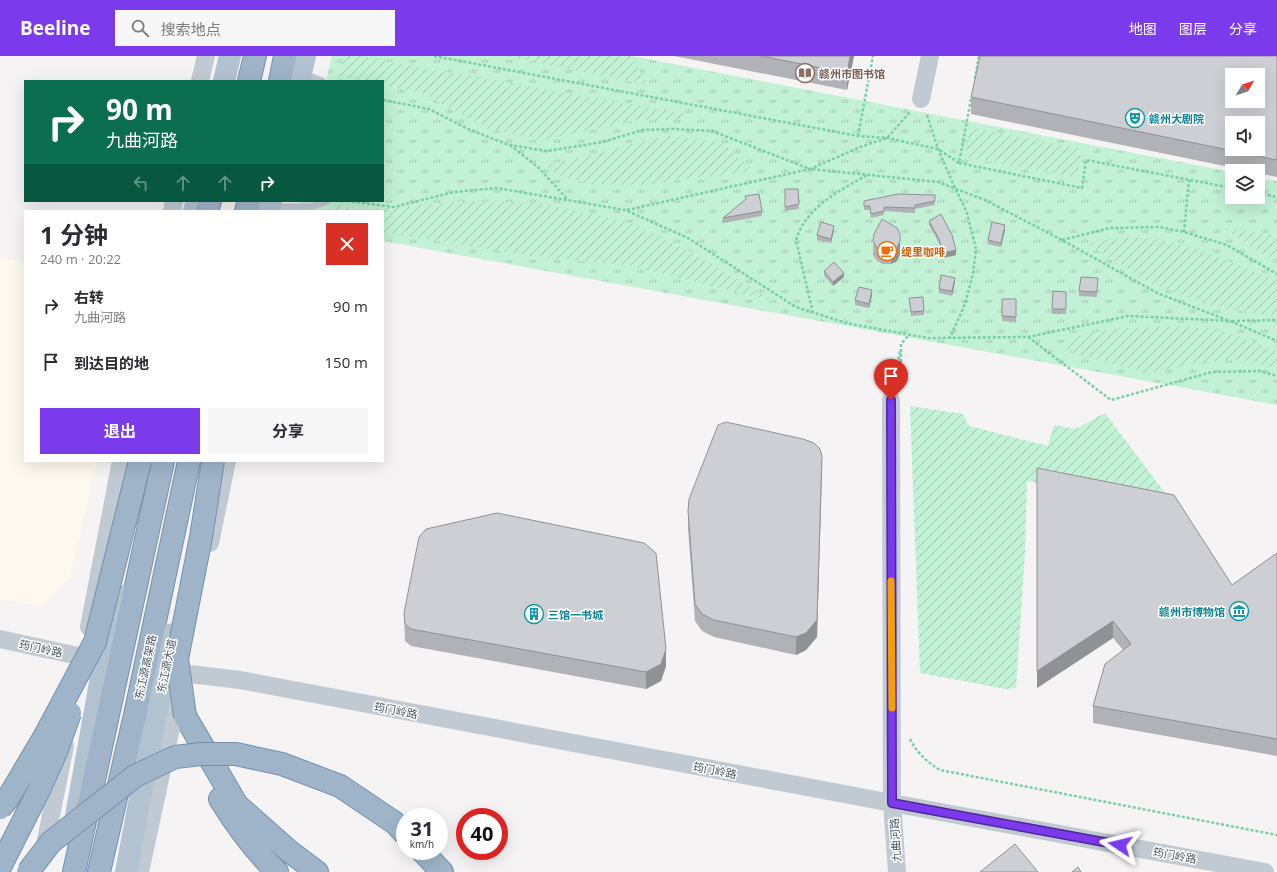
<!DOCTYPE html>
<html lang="zh">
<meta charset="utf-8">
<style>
body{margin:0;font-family:"Open Sans","Noto Sans SC",sans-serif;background:#f7f7f7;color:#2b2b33;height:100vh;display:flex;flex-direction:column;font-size:15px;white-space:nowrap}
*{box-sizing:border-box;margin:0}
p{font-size:13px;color:#7c7c81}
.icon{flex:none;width:22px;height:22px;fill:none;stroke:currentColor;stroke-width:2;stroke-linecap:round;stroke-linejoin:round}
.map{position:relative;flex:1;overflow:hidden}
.panel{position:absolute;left:24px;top:154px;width:360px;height:252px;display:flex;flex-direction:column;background:#fff;border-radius:0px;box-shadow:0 4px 16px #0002}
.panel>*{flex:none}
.hud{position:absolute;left:24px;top:24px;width:360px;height:122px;border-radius:0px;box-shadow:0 4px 16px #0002;background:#0b6e4f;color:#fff;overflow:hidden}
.needle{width:26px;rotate:51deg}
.fabs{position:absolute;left:1225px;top:12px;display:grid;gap:8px}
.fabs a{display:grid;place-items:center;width:40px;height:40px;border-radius:0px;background:#fff;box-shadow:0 4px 16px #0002;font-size:20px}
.speed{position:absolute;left:396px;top:752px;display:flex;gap:8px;font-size:20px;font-weight:700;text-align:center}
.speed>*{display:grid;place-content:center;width:52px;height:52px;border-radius:50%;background:#fff;box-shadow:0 4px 16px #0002;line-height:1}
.speed small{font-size:10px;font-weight:400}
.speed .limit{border:6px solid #d22;background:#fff;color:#111}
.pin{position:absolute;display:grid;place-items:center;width:34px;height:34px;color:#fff;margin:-41px -17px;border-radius:50% 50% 50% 0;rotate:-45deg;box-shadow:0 0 4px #0007}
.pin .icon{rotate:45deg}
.me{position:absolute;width:44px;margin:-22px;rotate:280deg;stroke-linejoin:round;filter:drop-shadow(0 0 3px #0008)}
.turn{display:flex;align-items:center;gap:14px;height:84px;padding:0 16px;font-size:18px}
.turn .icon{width:52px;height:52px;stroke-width:2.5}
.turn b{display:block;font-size:28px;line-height:34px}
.lanes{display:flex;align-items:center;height:38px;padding:0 16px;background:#0003;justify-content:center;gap:20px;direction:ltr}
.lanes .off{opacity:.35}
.round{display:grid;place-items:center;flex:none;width:42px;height:42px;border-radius:0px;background:#f7f7f7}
.head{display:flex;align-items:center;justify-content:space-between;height:68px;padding:0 16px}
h1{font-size:24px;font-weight:700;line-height:30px}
.cta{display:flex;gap:8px;margin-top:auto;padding:8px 16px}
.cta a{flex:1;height:46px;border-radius:0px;background:#7c3aed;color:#fff;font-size:16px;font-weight:700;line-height:46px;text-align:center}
.cta a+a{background:#f7f7f7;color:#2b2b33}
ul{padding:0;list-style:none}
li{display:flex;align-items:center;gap:12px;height:56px;padding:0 16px}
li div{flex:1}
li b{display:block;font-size:15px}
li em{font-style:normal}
header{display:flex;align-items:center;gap:24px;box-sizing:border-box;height:56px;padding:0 20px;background:#7c3aed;color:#fff}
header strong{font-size:19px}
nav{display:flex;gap:22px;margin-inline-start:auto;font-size:14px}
.search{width:280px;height:36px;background:#f7f7f7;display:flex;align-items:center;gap:10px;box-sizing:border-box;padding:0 14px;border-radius:0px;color:#7c7c81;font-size:15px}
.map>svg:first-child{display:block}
.commercial{fill:#fdf9ef}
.park{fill:url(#park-tufts)}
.garden{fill:url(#garden-furrows)}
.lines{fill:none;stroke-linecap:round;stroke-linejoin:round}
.trunk-casing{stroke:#7690ad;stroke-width:24}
.path{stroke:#7ad0a6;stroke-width:2.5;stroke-dasharray:3 2;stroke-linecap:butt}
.service{stroke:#c1cad2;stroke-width:7}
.tertiary{stroke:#c1cad2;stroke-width:18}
.primary{stroke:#b3c2d1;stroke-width:22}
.trunk{stroke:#9fb4c9;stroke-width:22}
.trunk-bridge-casing{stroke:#7690ad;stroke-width:24;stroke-linecap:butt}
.trunk-bridge{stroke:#9fb4c9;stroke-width:22}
.wall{fill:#b0b2b7}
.shaded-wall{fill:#909195}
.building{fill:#cdcfd5;stroke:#909195;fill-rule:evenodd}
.route-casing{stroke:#51269a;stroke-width:10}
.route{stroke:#7c3aed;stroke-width:7}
.slow{stroke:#f59e0b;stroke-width:7}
.labels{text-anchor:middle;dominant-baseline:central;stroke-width:3;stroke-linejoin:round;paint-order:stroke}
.education-label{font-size:11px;font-weight:bold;fill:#785e54;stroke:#fff;text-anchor:start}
.culture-label{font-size:11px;font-weight:bold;fill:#0d838f;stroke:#fff;text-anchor:start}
.food-label{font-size:11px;font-weight:bold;fill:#c56008;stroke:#fff;text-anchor:start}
.street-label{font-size:11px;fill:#4a5661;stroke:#fff}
</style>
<header>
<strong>Beeline</strong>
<div class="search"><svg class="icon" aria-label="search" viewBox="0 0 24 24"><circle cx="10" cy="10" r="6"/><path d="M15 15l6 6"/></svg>搜索地点</div>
<nav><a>地图</a><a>图层</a><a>分享</a></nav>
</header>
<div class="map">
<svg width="1277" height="816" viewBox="0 0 1277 816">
<defs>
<pattern id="park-tufts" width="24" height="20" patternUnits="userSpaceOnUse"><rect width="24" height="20" fill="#c3f1d5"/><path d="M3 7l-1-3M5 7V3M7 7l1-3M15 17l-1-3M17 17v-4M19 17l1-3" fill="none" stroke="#a0c6b0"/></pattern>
<pattern id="garden-furrows" width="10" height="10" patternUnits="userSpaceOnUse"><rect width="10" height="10" fill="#c3f1d5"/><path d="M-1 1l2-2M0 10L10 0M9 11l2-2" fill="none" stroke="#a0c6b0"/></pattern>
</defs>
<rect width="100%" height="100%" fill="#f5f3f3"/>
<path class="commercial" d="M0 201 25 206V405H97L70 522 41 551 0 543Z"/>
<path class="park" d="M332 0H632L1232 116V141H1258V122L1277 125V349L383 185V155H297L300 145H383V25H326Z"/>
<path class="garden" d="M344 0H357L686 58 683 64H638L543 84 486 72 422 37 383 29V25H364L339 20Z
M505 0H632L648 29Z
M970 71 1082 93 1077 122 965 101Z
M669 80 721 86 754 115 642 129 587 128 553 117 545 109C587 101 627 88 669 80Z
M468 145 540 147 635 168 691 196 776 246 632 210 530 200 383 176V155H332L333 147 360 154Z
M1221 171 1277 180V207Z
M1126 181C1184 182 1225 204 1277 225V258L1263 259 1212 250 1148 226 1088 188Z
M1179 270 1214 273 1251 284 1277 296V312L1236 304 1196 307 1149 317 1076 298 1066 292 1068 283C1104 271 1142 271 1179 270Z
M910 350 963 358 969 370 1048 390 1054 369 1076 373 1105 357 1177 453 1027 425 1025 496 1016 632 1006 633 920 617Z"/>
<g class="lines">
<g class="trunk-casing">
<path id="trunk" d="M249 25 255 0
M280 25 285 0
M207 155 210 145
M246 155 249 145
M185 660 237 749 289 795 317 816
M220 743C236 769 255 795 277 816
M422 795 442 816
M74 816 163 405
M99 816 135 659 189 405"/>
</g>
<path class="path" d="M434 0 858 80 887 82 938 93 959 107
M975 23 979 0
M971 43 959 107 1082 132 1086 104 1232 132
M383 44 429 53 468 73 509 89 547 95 603 86 642 74 673 73 712 75 810 113 860 91 887 82 911 55
M927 59 938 93 955 132 967 157 976 193 973 218 965 248 950 282
M858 80 873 0
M510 89 539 112 567 143
M1258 137 1277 141
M347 145 394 151 454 136 497 132 625 154 688 182 796 251 846 267 928 282 1028 281 1128 260 1230 265 1277 285
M627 154 810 113 938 126 985 144 1062 184 1157 237 1227 264
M1184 176 1189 124
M1062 184 1110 172 1160 171 1184 176 1227 189 1277 218
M813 257 796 184C806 151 839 135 867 119
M1232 265 1277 264
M1028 281 1111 344 1212 316 1260 315 1277 320
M894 328 900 295
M901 331V288L909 279
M910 683C917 697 927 706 940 714L1277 779"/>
<path class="service" d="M309 20 322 25
M281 151H311L327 145"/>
<path class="tertiary" d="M200 25 206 0
M921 43 930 0
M172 155 174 145
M891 344 892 747 897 816
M210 487 227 405
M89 571 121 405
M0 583 83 601
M165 615 240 624 892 747 1265 816
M43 799 65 690
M140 816 179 635"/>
<path class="primary" d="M224 25 230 0
M299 25 305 0
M194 155 197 145
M269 155 271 145
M76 760 116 538
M126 816 164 615 173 578"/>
<use href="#trunk" class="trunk"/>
<g class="trunk-bridge-casing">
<path id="trunk-bridge" d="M185 660 177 603 201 481 213 405
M0 752 7 744 46 678 95 586 140 405
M0 811 40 732 56 696 70 657
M28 816 51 786 135 720 175 701 201 698H236L282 708 340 730 395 767 405 778"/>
</g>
<use href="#trunk-bridge" class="trunk-bridge"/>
</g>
<path class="wall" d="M674 0H854L847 34Z
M1277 0V121L1258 117V115H1249L971 58V41Z
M785 133H798L799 153 785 155Z
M935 139V149L915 153V157L884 155V159L871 162 870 154H864V145Z
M745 140 762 155V160L723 167V162L745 144Z
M929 165 956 199 943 202 939 187 929 169Z
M834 174 831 187 817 184V179Z
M1005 174 1001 191 988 188V184Z
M874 178 900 198 897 205 891 208H883L877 205 873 199Z
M824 215 844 221 833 230 824 220Z
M1098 222 1097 241 1079 240V235Z
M955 226 952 240 939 237V233Z
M1053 235 1066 236V258H1052Z
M872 239 869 252 855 249V244Z
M909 242 924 255V259L911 260Z
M1002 243H1016V266L1002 265Z
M1037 412 1232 529 1277 497V700L1093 667V650L1123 594 1113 582 1037 632Z
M822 417 817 581 806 594 796 599 714 581 702 575 695 565 688 472V455Z
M404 557 666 610 661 625 646 633 411 590 405 585Z"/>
<path class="shaded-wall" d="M850 0H854L847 34V17Z
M1005 169V174L1001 191V187Z
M834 170V174L831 187V183Z
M900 185V198L897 205 891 208V195Z
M956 194V199L943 202V197Z
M844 217V221L833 230V226Z
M955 222V226L952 240V235Z
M872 234V239L869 252V248Z
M822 400 817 581 806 594 796 599V581Z
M1113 565V582L1037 632V615Z
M666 593V610L661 625 646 633V616Z"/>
<path class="building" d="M761 0H850L847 17Z
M980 0H1277V104L971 41ZM1232 19H1258V45H1232ZM1232 67H1258V93H1232Z
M785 133H798L799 148 785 151Z
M759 138 762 155 723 162 746 143 745 140Z
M898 138 935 139V145L915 149V152L884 151V155L871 158 870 150H864V145Z
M941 158 952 179 956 194 943 197 939 183 929 165Z
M882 163 897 172 900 178V185L897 192 891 195H883L877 192 873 185 874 178Z
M821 166 834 170 831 183 817 179Z
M992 166 1005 169 1001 187 988 184Z
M834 206 844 217 833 226 824 215Z
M941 219 955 222 952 235 939 233Z
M1081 221 1098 222 1097 236 1079 235Z
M859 231 872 234 869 248 855 244Z
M1053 235 1066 236V253H1052Z
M923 241 924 255 911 256 909 242Z
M1002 243H1016V261L1002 260Z
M726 366 803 383 814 387 820 393 822 400 817 564 806 577 796 581 714 564 702 558 695 548 688 455 689 443 718 369Z
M1037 412 1174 439 1232 529 1277 497V683L1093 650 1105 608 1131 588 1113 565 1037 615Z
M497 457 644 487 656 497 666 593 661 608 646 616 411 573 405 568 404 557 419 481 426 473Z
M1015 788 1038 816H980Z
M1078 811 1081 816H1072Z"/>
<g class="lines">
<g class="route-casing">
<path id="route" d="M891 344 892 747 1120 789"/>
</g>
<use href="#route" class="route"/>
<path class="slow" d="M891 525 892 652"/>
</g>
<defs>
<g id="library-ring" transform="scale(1)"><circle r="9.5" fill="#fff" stroke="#8d6e63" stroke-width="1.5"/><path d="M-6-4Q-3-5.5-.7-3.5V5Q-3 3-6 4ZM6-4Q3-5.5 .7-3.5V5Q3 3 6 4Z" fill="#8d6e63"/></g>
<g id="theatre-ring" transform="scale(1)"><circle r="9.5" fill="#fff" stroke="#0f9aa8" stroke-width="1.5"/><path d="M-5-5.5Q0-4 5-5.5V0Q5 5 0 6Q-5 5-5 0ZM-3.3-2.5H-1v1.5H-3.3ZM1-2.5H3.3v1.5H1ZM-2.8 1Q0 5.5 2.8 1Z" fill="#0f9aa8"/></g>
<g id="cafe-ring" transform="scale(1)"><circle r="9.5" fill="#fff" stroke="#e8710a" stroke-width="1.5"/><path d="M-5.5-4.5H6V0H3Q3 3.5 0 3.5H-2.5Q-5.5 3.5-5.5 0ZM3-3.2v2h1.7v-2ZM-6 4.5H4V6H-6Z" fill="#e8710a"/></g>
<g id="museum-ring" transform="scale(1)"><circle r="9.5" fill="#fff" stroke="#0f9aa8" stroke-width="1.5"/><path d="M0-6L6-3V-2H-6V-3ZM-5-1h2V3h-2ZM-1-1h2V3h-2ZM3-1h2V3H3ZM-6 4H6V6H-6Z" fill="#0f9aa8"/></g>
<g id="building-ring" transform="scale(1)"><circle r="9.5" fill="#fff" stroke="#0f9aa8" stroke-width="1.5"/><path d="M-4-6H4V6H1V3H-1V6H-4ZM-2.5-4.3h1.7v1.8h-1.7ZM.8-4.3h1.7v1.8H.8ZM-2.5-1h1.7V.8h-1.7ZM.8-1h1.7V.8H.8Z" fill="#0f9aa8"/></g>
</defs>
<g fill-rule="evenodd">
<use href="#library-ring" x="805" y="17"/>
<use href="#theatre-ring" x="1135" y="62"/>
<use href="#cafe-ring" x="887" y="195"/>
<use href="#museum-ring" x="1239" y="555"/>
<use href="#building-ring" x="534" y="558"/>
</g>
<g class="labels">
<g class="education-label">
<text x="819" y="17">赣州市图书馆</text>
</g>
<g class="culture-label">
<text x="1149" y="62">赣州大剧院</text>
<text x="1225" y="555" text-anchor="end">赣州市博物馆</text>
<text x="548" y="558">三馆一书城</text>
</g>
<g class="food-label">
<text x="901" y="195">缇里咖啡</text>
</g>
<g class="street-label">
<text transform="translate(41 592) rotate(12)">筠门岭路</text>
<text transform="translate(166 610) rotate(-78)">东江源大道</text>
<text transform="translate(145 611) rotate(-78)">东江源高架路</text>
<text transform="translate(396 654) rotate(11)">筠门岭路</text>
<text transform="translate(715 714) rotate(11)">筠门岭路</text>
<text transform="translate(895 784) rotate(-94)">九曲河路</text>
<text transform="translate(1175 799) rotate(10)">筠门岭路</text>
</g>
</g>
</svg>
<div class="fabs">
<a><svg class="needle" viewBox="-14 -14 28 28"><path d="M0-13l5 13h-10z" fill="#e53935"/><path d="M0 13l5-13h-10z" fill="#7c7c81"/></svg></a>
<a><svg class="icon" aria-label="sound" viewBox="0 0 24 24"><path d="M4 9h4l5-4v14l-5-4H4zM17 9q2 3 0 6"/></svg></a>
<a><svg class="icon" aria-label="layers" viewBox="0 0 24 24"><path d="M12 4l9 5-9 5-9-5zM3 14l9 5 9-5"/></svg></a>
</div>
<div class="speed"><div>31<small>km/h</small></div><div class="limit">40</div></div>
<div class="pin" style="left:891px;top:344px;background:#d93025"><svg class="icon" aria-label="arrive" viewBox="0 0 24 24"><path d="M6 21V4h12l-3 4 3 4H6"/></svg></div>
<svg class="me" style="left:1120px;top:789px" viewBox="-20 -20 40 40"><path d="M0-17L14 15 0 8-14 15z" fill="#7c3aed" stroke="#fff" stroke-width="4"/></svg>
<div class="hud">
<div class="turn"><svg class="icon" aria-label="right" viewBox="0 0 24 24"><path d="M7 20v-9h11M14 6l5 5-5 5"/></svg><div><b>90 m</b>九曲河路</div></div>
<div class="lanes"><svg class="icon off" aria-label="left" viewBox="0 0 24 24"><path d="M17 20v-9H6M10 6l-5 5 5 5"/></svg><svg class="icon off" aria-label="ahead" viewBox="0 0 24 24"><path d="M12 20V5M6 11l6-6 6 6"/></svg><svg class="icon off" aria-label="ahead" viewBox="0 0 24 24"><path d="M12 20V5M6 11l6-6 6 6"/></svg><svg class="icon" aria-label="right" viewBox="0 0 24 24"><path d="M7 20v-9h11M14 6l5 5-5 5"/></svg></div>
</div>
<section class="panel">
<div class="head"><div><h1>1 分钟</h1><p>240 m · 20:22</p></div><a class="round" style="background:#d93025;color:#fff"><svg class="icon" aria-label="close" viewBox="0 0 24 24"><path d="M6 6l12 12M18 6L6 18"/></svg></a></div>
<ul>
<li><svg class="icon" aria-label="right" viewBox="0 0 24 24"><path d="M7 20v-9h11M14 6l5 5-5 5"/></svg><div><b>右转</b><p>九曲河路</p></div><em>90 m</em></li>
<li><svg class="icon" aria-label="arrive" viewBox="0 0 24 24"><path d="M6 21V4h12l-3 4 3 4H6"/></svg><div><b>到达目的地</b></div><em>150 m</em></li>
</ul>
<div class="cta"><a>退出</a><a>分享</a></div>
</section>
</div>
